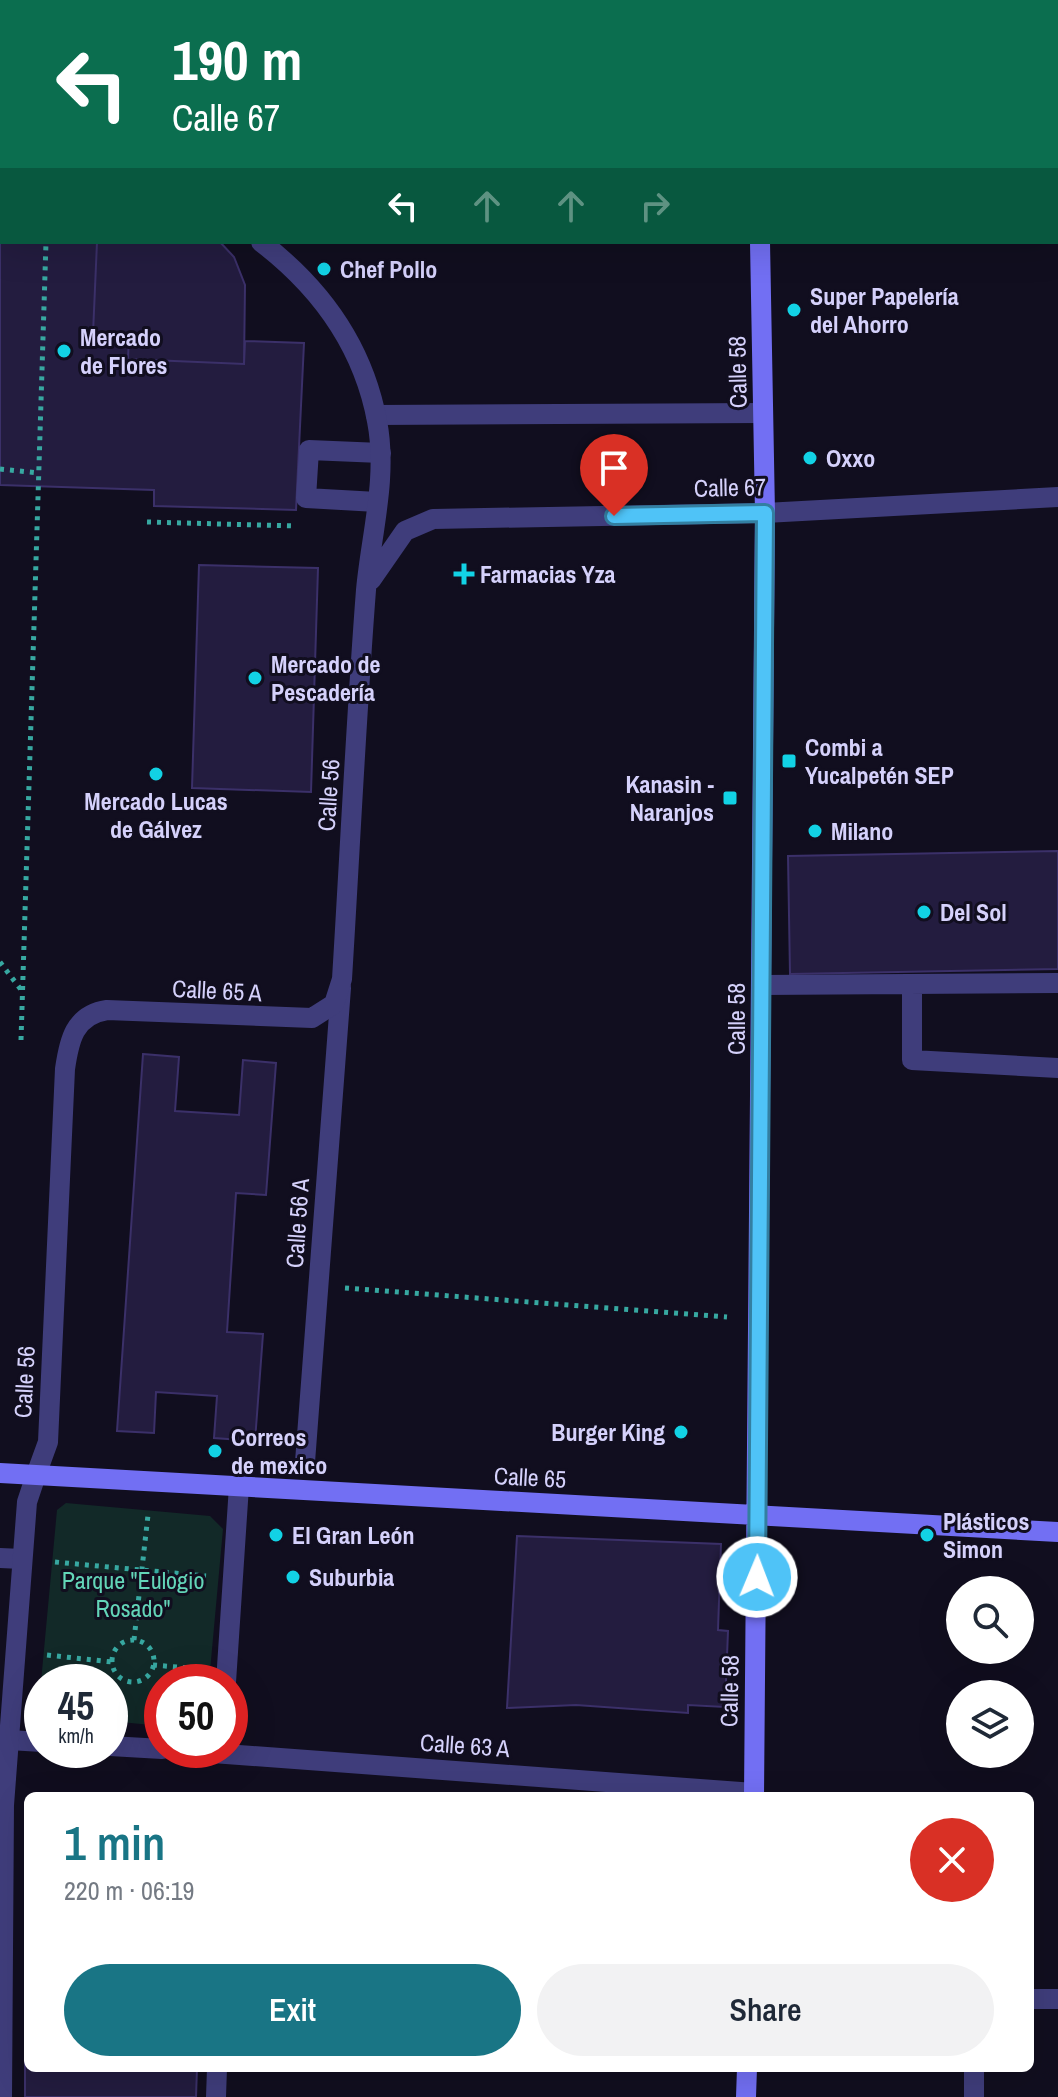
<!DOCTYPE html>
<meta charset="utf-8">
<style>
body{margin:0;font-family:"Archivo Narrow",sans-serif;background:#f2f2f3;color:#1f2937;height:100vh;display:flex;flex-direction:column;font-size:30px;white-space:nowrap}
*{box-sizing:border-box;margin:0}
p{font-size:26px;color:#747a83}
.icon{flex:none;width:44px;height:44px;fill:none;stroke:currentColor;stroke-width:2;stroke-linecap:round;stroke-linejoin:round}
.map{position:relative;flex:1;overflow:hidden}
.panel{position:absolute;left:24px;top:1792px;width:1010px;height:280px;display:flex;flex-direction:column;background:#fff;border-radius:12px;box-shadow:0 8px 32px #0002}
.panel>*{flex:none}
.banner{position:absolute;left:0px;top:0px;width:1058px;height:244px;box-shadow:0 8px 32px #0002;background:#0b6e4f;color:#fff;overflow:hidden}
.fabs{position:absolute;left:946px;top:1576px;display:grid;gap:16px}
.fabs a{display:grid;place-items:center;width:88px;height:88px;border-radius:50%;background:#fff;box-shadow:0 8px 32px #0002;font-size:40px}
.speed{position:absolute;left:24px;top:1664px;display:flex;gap:16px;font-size:40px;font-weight:700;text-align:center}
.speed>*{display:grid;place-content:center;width:104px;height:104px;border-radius:50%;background:#fff;box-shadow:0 8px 32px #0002;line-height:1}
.speed small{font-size:20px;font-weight:400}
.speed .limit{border:12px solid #d22;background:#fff;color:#111}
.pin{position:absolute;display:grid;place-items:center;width:68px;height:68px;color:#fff;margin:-82px -34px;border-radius:50% 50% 50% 0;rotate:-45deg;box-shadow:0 0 8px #0007}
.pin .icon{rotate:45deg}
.me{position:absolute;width:88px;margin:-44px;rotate:1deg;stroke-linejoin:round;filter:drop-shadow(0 0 6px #0008)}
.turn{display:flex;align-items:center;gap:28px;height:168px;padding:0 40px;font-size:36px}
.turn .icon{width:104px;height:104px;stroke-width:2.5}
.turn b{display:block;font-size:56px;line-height:68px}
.lanes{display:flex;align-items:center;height:76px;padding:0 40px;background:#0003;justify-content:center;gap:40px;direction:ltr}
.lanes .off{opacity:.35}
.round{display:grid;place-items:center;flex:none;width:84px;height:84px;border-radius:42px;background:#f2f2f3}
.headline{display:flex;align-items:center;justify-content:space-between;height:136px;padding:0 40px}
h1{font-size:48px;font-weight:600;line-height:60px;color:#197585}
.cta{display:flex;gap:16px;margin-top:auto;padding:16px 40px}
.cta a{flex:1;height:92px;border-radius:48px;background:#197585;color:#fff;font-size:32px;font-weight:600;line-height:92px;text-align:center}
.cta a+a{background:#f2f2f3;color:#1f2937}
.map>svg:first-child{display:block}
.green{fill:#122928}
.building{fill:#231c3f;stroke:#3b3069;stroke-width:2}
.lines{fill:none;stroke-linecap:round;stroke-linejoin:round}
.path{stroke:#37a8a1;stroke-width:5;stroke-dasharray:4 6;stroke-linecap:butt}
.service{stroke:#3f3d7b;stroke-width:20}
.pedestrian{stroke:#3f3d7b;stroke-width:20}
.minor{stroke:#3f3d7b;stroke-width:20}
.tertiary{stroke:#3f3d7b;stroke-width:20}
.secondary{stroke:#726ff3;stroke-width:20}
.route-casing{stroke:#337fa1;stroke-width:20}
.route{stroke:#4fc3f7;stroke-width:14}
.poi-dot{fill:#12d2e5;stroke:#110e1f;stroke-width:3}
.labels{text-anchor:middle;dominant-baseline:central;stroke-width:6;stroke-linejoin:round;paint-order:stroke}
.poi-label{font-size:24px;font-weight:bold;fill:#d5d1fb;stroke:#110e1f;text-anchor:start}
.street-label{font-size:24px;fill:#d5d1fb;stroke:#110e1f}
.park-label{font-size:24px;fill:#63d5b8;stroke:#110e1f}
</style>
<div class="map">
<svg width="1058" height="2097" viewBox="0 0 1058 2097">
<rect width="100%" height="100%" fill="#110e1f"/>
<path class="green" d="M66 1503 210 1516 223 1529 209 1682H162V1726L110 1721V1682H42V1715L38 1714 57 1510Z"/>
<path class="building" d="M1058 0V128H1056V2H972Z
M0 202 2 242H97L93 334 129 335 128 359 244 364 245 341 304 343 296 510 154 506V490L0 485Z
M97 242H220L234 257 245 285 244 364 128 359 129 335 93 334Z
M199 565 318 568 311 792 192 788Z
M1058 851V969L790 974 788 856Z
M143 1054 179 1057 175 1111 239 1115 243 1060 276 1063 266 1195 236 1193 227 1332 263 1334 255 1441 214 1438 217 1396 156 1392 154 1433 117 1431Z
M517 1536 721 1544 718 1630 728 1631 725 1707 688 1705V1713L576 1705 507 1708Z
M25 1949H28V2068H197L196 2097H25Z"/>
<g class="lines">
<path class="path" d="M0 469 39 473
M147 522 296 526
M0 962 22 991
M21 1040 46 242
M345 1288 727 1317
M55 1562 206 1576
M134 1640 148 1515
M112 1661a21 21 0 1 1 42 0a21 21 0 1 1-42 0Z
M47 1655 112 1662
M153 1665 201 1669"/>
<path class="service" d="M377 502 306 498 309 450 381 453
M912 984V1060L1058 1068
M762 985 1058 983
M216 2097 217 2068"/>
<path class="pedestrian" d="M376 415 763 413
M305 1462 341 988
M226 1682 239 1486
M9 1740 42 1742
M110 1746 162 1749
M172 1750 754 1793
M1030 1999H1058
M974 2097V2068"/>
<path class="minor" d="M0 82 2 83
M371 580 405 531 433 519 765 513
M36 1475 48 1442 65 1069C69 1041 74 1015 107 1010L312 1018 334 1004 342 979C350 850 356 720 366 590 371 535 388 477 377 421 363 346 321 288 261 242
M0 1558 22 1559"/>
<path class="tertiary" d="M765 513 1058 497
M2 2097 4 1805 27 1502 36 1475"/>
<path class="secondary" d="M756 0V2
M0 1473 1058 1532
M754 1796 765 513 760 242
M746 2097 747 2068"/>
</g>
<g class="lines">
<g class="route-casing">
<path id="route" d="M614 516 765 513 757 1577"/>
</g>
<use href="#route" class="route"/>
</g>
<g class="poi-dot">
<circle cx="324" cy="269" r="8"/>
<circle cx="794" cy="310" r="8"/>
<circle cx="64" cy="351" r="8"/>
<circle cx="810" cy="458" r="8"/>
<path d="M460 562h8v8h8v8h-8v8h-8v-8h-8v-8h8z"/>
<circle cx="255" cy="678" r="8"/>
<rect x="781" y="753" width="16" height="16" rx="4"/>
<circle cx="156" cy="774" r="8"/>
<rect x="722" y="790" width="16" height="16" rx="4"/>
<circle cx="815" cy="831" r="8"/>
<circle cx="924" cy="912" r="8"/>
<circle cx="681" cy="1432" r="8"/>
<circle cx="215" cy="1451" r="8"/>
<circle cx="276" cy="1535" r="8"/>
<circle cx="927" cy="1535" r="8"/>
<circle cx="293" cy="1577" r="8"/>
</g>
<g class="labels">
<g class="poi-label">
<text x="340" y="269">Chef Pollo</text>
<text x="810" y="296">Super Papelería<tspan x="810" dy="28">del Ahorro</tspan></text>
<text x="80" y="337">Mercado<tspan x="80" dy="28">de Flores</tspan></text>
<text x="826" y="458">Oxxo</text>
<text x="480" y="574">Farmacias Yza</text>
<text x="271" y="664">Mercado de<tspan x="271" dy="28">Pescadería</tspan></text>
<text x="805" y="747">Combi a<tspan x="805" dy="28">Yucalpetén SEP</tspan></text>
<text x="714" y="784" text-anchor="end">Kanasin -<tspan x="714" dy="28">Naranjos</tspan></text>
<text x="156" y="801" text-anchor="middle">Mercado Lucas<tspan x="156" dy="28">de Gálvez</tspan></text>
<text x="831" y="831">Milano</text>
<text x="940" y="912">Del Sol</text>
<text x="665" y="1432" text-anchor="end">Burger King</text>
<text x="231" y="1437">Correos<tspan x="231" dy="28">de mexico</tspan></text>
<text x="943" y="1521">Plásticos<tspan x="943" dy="28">Simon</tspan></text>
<text x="292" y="1535">El Gran León</text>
<text x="309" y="1577">Suburbia</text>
</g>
<g class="street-label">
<text transform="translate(737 372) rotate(-91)">Calle 58</text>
<text transform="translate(730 487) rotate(-1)">Calle 67</text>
<text transform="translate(328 795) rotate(-86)">Calle 56</text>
<text transform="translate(217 990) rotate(3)">Calle 65 A</text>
<text transform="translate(736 1019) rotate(-90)">Calle 58</text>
<text transform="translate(297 1223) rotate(-86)">Calle 56 A</text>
<text transform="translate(24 1382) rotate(-87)">Calle 56</text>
<text transform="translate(530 1477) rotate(3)">Calle 65</text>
<text transform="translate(729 1691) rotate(-89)">Calle 58</text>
<text transform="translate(465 1745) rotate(4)">Calle 63 A</text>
</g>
<g class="park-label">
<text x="133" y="1580">Parque "Eulogio<tspan x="133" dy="28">Rosado"</tspan></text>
</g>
</g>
</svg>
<div class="fabs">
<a><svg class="icon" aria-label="search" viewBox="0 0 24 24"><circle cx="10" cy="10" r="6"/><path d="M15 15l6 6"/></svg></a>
<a><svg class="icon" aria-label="layers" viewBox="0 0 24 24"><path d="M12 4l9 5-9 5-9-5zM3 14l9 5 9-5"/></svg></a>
</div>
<div class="speed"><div>45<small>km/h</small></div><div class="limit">50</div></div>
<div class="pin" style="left:614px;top:516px;background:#d93025"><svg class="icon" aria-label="arrive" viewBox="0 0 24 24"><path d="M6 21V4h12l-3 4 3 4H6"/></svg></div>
<svg class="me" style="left:757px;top:1577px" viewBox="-20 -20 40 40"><circle r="17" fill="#4fc3f7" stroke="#fff" stroke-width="3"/><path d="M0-11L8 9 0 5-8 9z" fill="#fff"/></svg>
<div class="banner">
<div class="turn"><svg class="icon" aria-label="left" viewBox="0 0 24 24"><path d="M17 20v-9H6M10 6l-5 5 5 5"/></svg><div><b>190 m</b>Calle 67</div></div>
<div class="lanes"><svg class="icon" aria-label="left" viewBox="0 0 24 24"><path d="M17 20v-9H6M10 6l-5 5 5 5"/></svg><svg class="icon off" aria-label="ahead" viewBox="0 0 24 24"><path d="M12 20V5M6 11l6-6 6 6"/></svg><svg class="icon off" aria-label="ahead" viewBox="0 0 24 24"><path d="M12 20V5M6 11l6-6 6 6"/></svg><svg class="icon off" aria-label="right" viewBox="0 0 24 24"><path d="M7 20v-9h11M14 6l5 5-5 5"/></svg></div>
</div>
<section class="panel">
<div class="headline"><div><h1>1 min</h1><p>220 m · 06:19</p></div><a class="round" style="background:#d93025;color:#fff"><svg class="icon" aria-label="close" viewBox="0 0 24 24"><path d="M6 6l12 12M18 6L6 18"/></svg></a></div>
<div class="cta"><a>Exit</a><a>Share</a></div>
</section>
</div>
